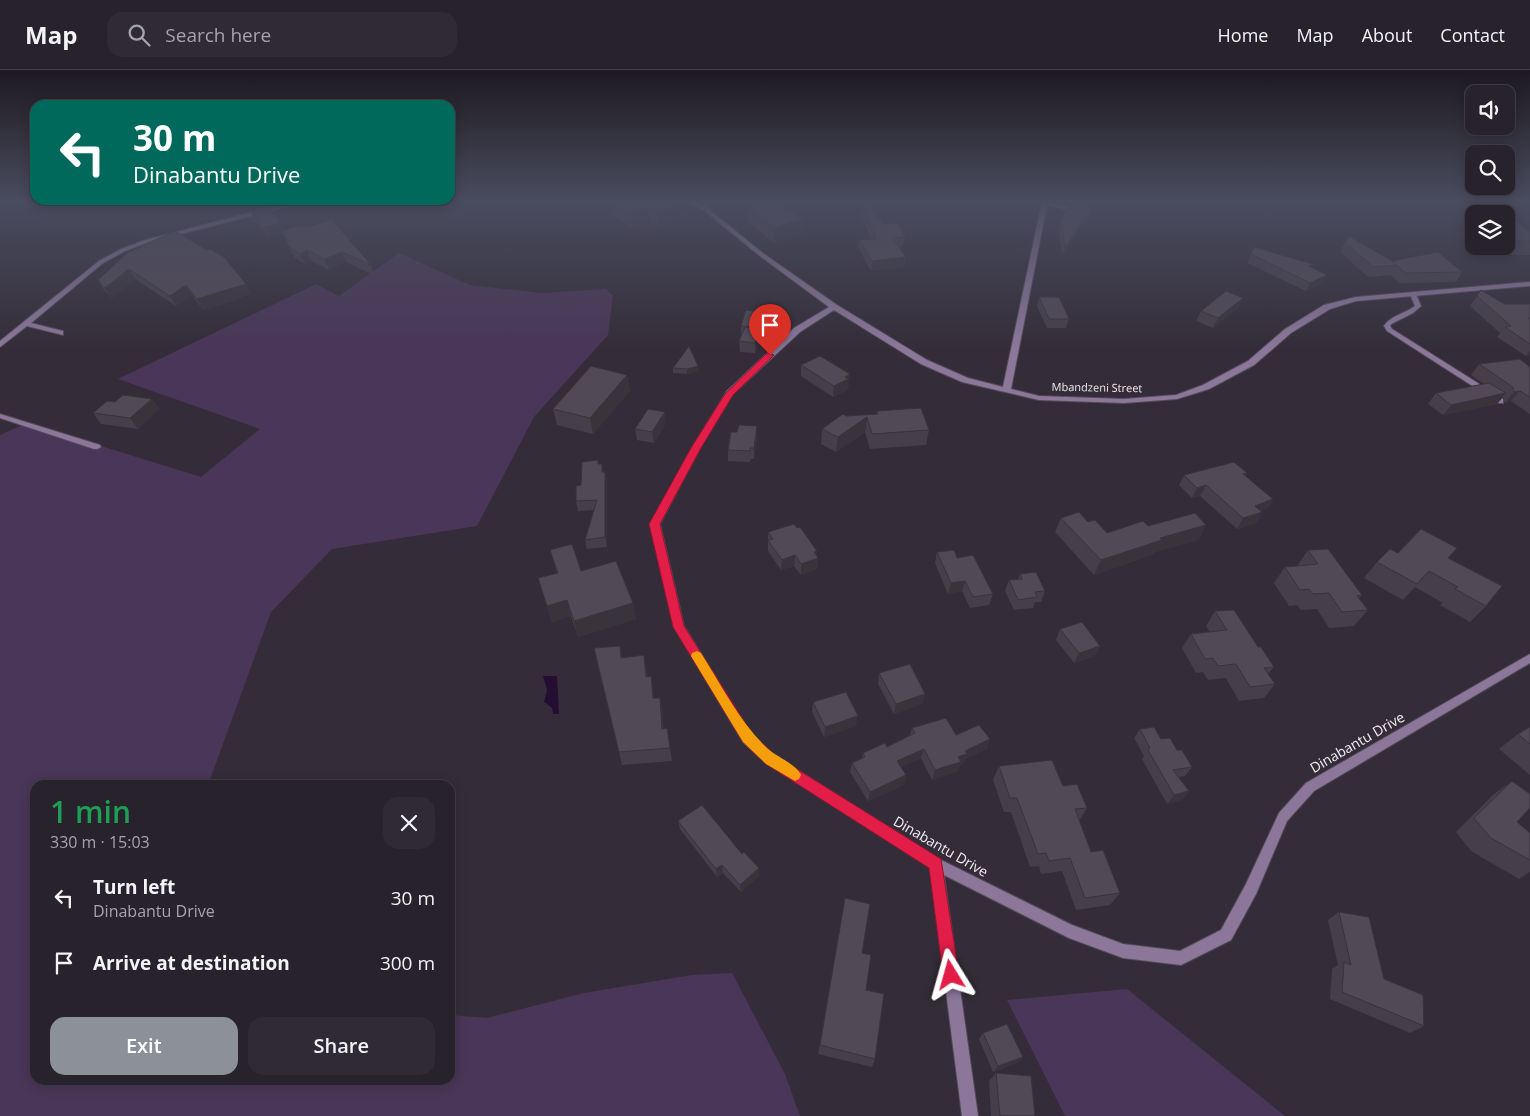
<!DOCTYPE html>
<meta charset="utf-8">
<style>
body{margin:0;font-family:"Open Sans",sans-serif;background:#2f2a33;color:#f1f3f6;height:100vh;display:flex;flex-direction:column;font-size:19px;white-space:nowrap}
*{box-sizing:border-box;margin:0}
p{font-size:16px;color:#a4a4a9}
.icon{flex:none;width:28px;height:28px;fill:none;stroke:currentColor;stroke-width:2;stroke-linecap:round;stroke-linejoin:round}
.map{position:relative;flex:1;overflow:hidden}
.sheet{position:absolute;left:30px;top:710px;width:425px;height:305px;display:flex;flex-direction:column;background:#27222b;border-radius:15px;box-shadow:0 2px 12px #0003,0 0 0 1px #433f47}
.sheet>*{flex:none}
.guide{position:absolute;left:30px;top:30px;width:425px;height:105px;border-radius:15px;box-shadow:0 2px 12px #0003,0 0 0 1px #433f47;background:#00695c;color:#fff;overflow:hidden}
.controls{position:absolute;left:1465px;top:15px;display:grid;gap:10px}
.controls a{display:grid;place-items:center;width:50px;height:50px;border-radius:10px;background:#27222b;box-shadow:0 2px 12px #0003,0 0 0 1px #433f47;font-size:25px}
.pin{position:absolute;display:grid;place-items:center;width:42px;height:42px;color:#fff;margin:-51px -21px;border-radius:50% 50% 50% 0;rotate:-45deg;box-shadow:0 0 5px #0007}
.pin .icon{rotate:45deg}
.me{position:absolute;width:55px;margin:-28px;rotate:352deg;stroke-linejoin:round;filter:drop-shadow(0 0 4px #0008)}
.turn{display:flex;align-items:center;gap:18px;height:105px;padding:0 20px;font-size:22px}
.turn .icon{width:65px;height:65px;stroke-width:2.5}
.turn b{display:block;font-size:35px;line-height:42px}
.round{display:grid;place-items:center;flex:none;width:52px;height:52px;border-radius:15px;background:#2f2a33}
.summary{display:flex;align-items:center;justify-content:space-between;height:85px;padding:0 20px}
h1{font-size:30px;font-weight:600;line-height:38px;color:#1e9e55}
.action{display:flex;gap:10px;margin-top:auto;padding:10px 20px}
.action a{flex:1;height:58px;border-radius:15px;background:#8c9099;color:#fff;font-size:20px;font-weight:600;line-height:58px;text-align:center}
.action a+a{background:#2f2a33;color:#f1f3f6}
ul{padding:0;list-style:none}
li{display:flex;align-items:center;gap:15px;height:65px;padding:0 20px}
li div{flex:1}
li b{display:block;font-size:19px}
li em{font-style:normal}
header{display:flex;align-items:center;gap:30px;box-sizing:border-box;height:70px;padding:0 25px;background:#27222b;border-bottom:1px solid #433f47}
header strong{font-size:24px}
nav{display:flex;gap:28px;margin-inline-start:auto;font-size:18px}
.search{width:350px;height:45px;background:#2f2a33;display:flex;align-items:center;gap:12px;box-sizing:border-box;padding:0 18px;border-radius:15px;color:#a4a4a9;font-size:19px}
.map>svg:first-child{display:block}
.green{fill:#4a3658}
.water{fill:#260e33}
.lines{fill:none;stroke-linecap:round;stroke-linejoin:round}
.service-casing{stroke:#524b57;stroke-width:2}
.minor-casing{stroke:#524b57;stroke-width:2}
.service{fill:#8c779b;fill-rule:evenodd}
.minor{fill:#8c779b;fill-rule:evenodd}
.wall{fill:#463f4a}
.shaded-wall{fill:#39333c}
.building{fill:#514956;stroke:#39333c}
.route{fill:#e11d48;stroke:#92132f}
.slow{fill:#f59e0b}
.labels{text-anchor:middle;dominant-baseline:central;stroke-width:4;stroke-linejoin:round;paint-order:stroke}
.far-street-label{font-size:11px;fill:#efeaf2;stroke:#342d39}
.street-label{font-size:14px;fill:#efeaf2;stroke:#342d39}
</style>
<header>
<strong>Map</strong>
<div class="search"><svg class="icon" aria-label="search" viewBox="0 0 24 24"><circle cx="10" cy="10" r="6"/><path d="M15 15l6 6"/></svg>Search here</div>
<nav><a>Home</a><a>Map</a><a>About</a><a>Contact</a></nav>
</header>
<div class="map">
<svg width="1530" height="1046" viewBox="0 0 1530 1046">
<rect width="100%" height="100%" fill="#342d39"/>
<path class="green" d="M399 183 470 215 542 223 606 219 613 226 608 265 534 347 477 456 332 479 271 542 208 715H35V1010H450V945L487 948 584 923 692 905 732 903 785 1004 800 1046H0V365L27 353 201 407 260 359 118 309 316 214 339 226Z
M1127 919 1285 1046H1065L1007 930Z"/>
<path class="water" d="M543 606H557L559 644H553L552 638 544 632 547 620Z"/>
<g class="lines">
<g class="service-casing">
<path id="service" d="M1413 222 1416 224 1421 236 1413 243 1391 254 1390 256 1392 259 1503 329V333H1499L1387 261 1384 256C1390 246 1406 243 1415 236L1410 224Z
M0 344 100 375 101 377 97 379H94L0 348Z"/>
</g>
<g class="minor-casing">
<path id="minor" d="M290 132H298L280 139 149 172 125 181 103 193 31 253 63 261V265L27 256 0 277V271L99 191 121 179 145 170Z
M689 132H696L706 137 764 184 837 235 927 290 968 308 1003 317 1042 132H1048L1082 140V142L1080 143 1047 135 1011 319 1039 326 1124 329 1176 325 1203 315 1248 291 1285 259 1324 235 1356 227 1530 212V216L1356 231 1330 239 1291 263 1254 295 1209 319 1177 329 1124 333 1039 330 962 312 921 294 834 240 800 262 733 324 700 378 660 454 684 556 751 664 775 686 941 790 1072 855 1123 874 1180 881 1221 860 1246 814 1279 743 1306 713 1530 584V593L1314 721 1287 751 1256 824 1231 870 1181 895 1123 888 1069 868 944 805 978 1046H962L930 797 767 694 743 672 674 557 650 454 692 378 727 321 794 258 829 237 760 186 702 139Z"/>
</g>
<use href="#service" class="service"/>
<use href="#minor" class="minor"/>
</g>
<path class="wall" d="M611 132H678L682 148 658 157 649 152 633 158 613 146Z
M1071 132H1096L1085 155H1082L1062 186 1059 160 1061 152 1071 135Z
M862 135 883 154 905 167 903 177H899L905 197 871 201 859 179V170L871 169 861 144Z
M747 136 803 149 802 164 774 173 747 151Z
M252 142 281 153 284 160 298 156 371 195 374 205 346 192 329 200 311 191 305 194 294 187 283 163 269 167 256 152Z
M1506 148 1530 162V185H1492L1479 176H1506Z
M1474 158V173L1467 168Z
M175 161 251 224 203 240 192 225 176 236 135 209 112 228 104 220 98 210Z
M1345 173 1392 191 1462 202 1456 212 1399 213 1391 205 1368 207 1340 182Z
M1254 177 1314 198 1327 205 1322 214 1306 221 1247 193Z
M1481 220 1504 234H1530V285L1526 286 1497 267 1500 263 1470 236Z
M1039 227 1069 249 1066 258H1047L1037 236Z
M1243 228 1238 238 1213 258 1196 251 1201 241Z
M761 242V252L760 258V269L755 283 740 282 739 271 741 266V256Z
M689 276 699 301 687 304 673 303V298Z
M1479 294 1530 297V344L1511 331 1505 333 1503 327 1497 334 1443 345 1428 334 1436 323 1484 314 1471 305Z
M801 295 849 315 848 316 847 320 833 327 801 306Z
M627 305 630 321 593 364 557 355 553 339Z
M152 329 159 339 138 359 101 354 93 343 115 332Z
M877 341 929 360 926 375 870 379 865 362 836 382 821 374 822 359 846 346 876 344Z
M666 353 654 373 637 370 635 359Z
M757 366 754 389H751L750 392 728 391V380Z
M599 394H602L603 402H605L607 411V477L587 479 585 470 594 440 578 441 576 431 581 415Z
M1247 403 1245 406 1273 429 1267 439 1261 441 1262 442 1256 453 1237 459 1200 426 1192 428 1179 415 1184 405Z
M1061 448 1088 452 1107 463 1148 456 1206 455 1198 470 1155 482 1154 484 1094 505 1055 462Z
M768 462 816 486 818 488 817 499 801 505 794 496 781 500 768 481Z
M550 480 581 501 633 533 636 549 578 567 571 546 552 552 538 508 557 503Z
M1308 480 1362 525 1359 529 1368 540 1354 556 1329 558 1317 539 1301 540 1297 535 1289 536 1274 513 1285 497 1297 496Z
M937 482 957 488 993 524 989 535 970 538 962 521 948 524 935 493Z
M1398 483 1448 488 1486 536 1470 552 1440 535 1443 533 1415 517 1403 530 1364 508 1377 492Z
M1020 504 1045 521 1041 532H1035L1033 538 1014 540 1005 521 1009 510 1018 509Z
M1215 541 1258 577 1274 597 1268 604 1275 614 1264 628 1239 631 1226 608 1208 610 1203 602 1196 603 1182 578 1191 564 1210 562 1206 556Z
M1060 559 1100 576 1095 586 1074 593 1056 570Z
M620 576 622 588 644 585 647 607 651 606 654 628 663 642V659L667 658 672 691 622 695 594 578Z
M879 603 925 624 922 634 894 644 878 614Z
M813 632 856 656 824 667 812 642Z
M1530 657V705L1499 679 1518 664Z
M912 658 956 665 987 679 965 689 963 694 960 695 958 701 932 710 921 688 901 697 906 705 904 715 868 731 850 702 852 693 862 688 863 683 887 677 910 665Z
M1140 659 1161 669 1177 680 1192 697 1185 706 1179 707 1183 730 1167 734 1142 689 1144 686 1134 668Z
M999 696 1063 716 1087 738 1079 751 1091 782 1120 823 1110 835 1076 840 1062 801 1041 804 1039 796 1030 797 1011 742H1004L993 710Z
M1512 711 1517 752 1530 763V802L1519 809 1471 781 1456 762 1493 725Z
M678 751 742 784 759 798V806L741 822 723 803 717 807 680 759Z
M845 828 862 883 875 989 872 997 818 984Z
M1339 842 1384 909 1424 956 1410 963 1330 929 1332 899 1338 895 1328 850Z
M983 963 1023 987 1017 993 993 1002 979 969Z
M996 1003 1035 1046H991L989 1011Z"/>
<path class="shaded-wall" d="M681 134 682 148 658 157 657 143Z
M648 138 649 152 633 158 632 144Z
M1085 147 1082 155 1062 186 1065 178Z
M803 149 802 164 774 173V158Z
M281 153 285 163 269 167 264 157Z
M307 180 311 191 305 194 300 184Z
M342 182 346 192 329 200 325 189Z
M906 187 905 197 871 201 872 191Z
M129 199 135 209 112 228 105 218Z
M1327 205 1322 214 1306 221 1310 213Z
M246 214 251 224 203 240 197 229Z
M186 215 192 225 176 236 170 226Z
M1243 228 1238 238 1213 258 1218 248Z
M761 242V252L757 267 760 258V269L755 283V273L757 268 756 257Z
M1530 281V285L1526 286Z
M698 296 699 301 687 304V299Z
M850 304 847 320 833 327 834 316 845 307Z
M627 305 630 321 593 364 590 348Z
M1520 321 1511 331 1505 333 1514 322Z
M1506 323 1497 334 1443 345 1451 335Z
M152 329 159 339 138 359 130 348Z
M665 342 666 353 654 373 652 362Z
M867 347 865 362 836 382 838 367Z
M757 356V366L754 389V378Z
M605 402 607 411V477L605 467Z
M1206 415 1200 426 1192 428 1197 418Z
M1273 429 1267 439 1248 446 1255 436Z
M1262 442 1256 453 1237 459 1243 448Z
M1206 455 1198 470 1155 482 1154 484 1094 505 1101 490 1160 468Z
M817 481 816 489 818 488 817 499 801 505V494L814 482Z
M795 485 794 496 781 500 782 490Z
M965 511 962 521 948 524 951 513Z
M567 530 571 546 552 552 547 536Z
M633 533 636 549 578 567 574 551Z
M1100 576 1095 586 1074 593 1079 583Z
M651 606 653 620 655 642 653 628Z
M925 624 922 634 894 644 896 634Z
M660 628 663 642 664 672 662 659Z
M858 646 856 656 824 667 825 657Z
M990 669 987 679 965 689 963 694 960 695 958 701 932 710 935 700 958 687 965 681Z
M924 679 921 688 894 700 897 691Z
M906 705 904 715 868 731 870 722Z
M1189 721 1183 730 1167 734 1174 725Z
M722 795 723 803 717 807 716 799Z
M759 798V806L741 822 740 815Z
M1023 987 1017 993 993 1002 998 996Z"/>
<path class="building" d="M612 132H678L681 134 657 143 648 138 632 144Z
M868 132 883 154 898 153 905 167 893 168 906 187 872 191 859 170 876 169 862 135Z
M780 133 803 149 774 158 747 136Z
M1069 134 1089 139 1092 138 1088 148 1085 147 1065 178 1061 152Z
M268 137 281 153 264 157 252 142Z
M1506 148H1513L1530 162V171H1506Z
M332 150 371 195 342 182 325 189 307 180 300 184 289 177 282 161 298 156 307 157Z
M175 161 207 180 210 179 224 187 246 214 197 229 186 215 170 226 129 199 105 218 98 210 127 183Z
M1349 166 1394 192 1392 191 1438 182 1462 202 1405 203 1397 195 1374 197 1345 173Z
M1254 177 1316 195 1309 196 1327 205 1310 213 1251 184Z
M1481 220 1504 234H1530V248H1528L1530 249V274L1505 257 1511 256 1477 226Z
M1226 221 1243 228 1218 248 1201 241Z
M1039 227H1059L1069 249H1049Z
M746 240 761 242 756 257 741 256Z
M745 257 760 258 755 273 739 271Z
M689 276 698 296 687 299 673 298Z
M820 286 850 304 845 307 848 309 834 316 801 295Z
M1520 289 1530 297V327L1520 321 1514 322 1513 317 1479 294Z
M591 296 627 305 590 348 553 339Z
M1489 313 1506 323 1451 335 1436 323Z
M123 325 152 329 130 348 93 343 107 331 115 332Z
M921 338 929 360 872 364 867 347 838 367 822 359 843 344 846 346 878 344 877 341Z
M648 339 665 342 652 362 635 359Z
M739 355 757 356 754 378H750V381L728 380 731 362H737Z
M598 390V394H602V402H605V467L585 470 597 430 576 431V416L581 415 582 392Z
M1234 392 1247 403 1243 404 1273 429 1255 436 1262 442 1243 448 1206 415 1197 418 1184 405Z
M1079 442 1088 452 1095 450 1107 463 1143 451 1148 456 1195 443 1206 455 1160 468 1162 470 1101 490 1061 448Z
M794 454 797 458 800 457 817 481 814 482 818 488 801 494 795 485 782 490 768 470 773 469 768 462Z
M1421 459 1457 478 1448 488 1502 516 1486 536 1455 519 1458 517 1429 501 1417 514 1377 492 1390 479 1398 483Z
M572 474 581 501 616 491 633 533 574 551 567 530 547 536 538 508 558 503 550 480Z
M1328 479 1362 525 1357 526 1368 540 1342 542 1329 523 1313 524 1309 519 1300 520 1285 497 1318 494 1308 480Z
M954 480 957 488 973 485 993 524 973 527 965 511 951 513 937 482Z
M1036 502 1045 521 1035 522 1037 527 1018 530 1009 510 1022 509 1020 504Z
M1234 540 1258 577H1261L1274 597 1264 598 1275 614 1250 617 1236 594 1218 596 1213 588 1205 589 1191 564 1227 560 1215 541Z
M1082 552 1100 576 1079 583 1060 559Z
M620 576 621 588 644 585 646 607 651 606 653 628H660L662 659 667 658 670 678 619 682 594 578Z
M910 594 925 624 896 634 879 603Z
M846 622 858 646 825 657 813 632Z
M946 648 956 665 979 655 990 669 965 681 967 684 958 687 961 692 935 700 924 679 897 691 906 705 870 722 852 693 865 687 863 683 885 673 887 677 915 663 912 658Z
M1154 657 1161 669 1170 668 1177 680H1182L1192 697 1173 700 1189 721 1174 725 1148 680 1150 678 1140 659Z
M1530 657V674L1518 664Z
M1052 690 1063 716 1077 714 1087 738 1075 739 1091 782 1103 780 1120 823 1085 828 1070 788 1049 791 1046 783 1038 784 1017 728H1010L999 696Z
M1512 711 1530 724V738L1517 752 1530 763V790L1491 768 1474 748Z
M702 735 742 784 744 782 759 798 740 815 722 795 716 799 678 751Z
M845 828 870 834 862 883 871 885 866 920 884 924 875 989 820 975Z
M1339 842 1369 847 1384 909 1423 925 1424 956 1342 922 1344 892 1351 895Z
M1007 954 1023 987 998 996 983 963Z
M996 1003 1031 1006 1035 1046H1000Z"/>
<linearGradient id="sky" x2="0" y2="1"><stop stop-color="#1d191f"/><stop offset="0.47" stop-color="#4a4c5f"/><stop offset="1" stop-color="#4a4c5f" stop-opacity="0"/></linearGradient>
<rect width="1530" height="278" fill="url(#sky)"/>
<path class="route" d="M767 283 774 285 733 325 701 378 660 454 684 556 752 664 776 686 941 789 959 905 957 910 951 913 945 910 943 905 929 798 766 694 743 672 673 557 649 454 691 378 725 324Z"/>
<path class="slow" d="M697 581 701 583C722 616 740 653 768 679 777 687 796 694 801 705L799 709 795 711 766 694 743 672 691 586 692 583Z"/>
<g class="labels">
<g class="far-street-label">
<text transform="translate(1097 317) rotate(1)">Mbandzeni Street</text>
</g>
<g class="street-label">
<text transform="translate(1357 672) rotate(-30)">Dinabantu Drive</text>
<text transform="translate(941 776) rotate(30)">Dinabantu Drive</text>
</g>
</g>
</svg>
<div class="controls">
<a><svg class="icon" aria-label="sound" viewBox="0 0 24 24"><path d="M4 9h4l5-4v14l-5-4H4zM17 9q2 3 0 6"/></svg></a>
<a><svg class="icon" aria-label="search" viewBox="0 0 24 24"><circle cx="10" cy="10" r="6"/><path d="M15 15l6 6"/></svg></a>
<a><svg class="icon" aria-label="layers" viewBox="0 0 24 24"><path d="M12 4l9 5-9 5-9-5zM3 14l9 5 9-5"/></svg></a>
</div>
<div class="pin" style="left:770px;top:285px;background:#d93025"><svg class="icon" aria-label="arrive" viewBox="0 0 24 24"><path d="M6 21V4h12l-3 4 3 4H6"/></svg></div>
<svg class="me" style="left:951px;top:905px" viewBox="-20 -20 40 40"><path d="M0-17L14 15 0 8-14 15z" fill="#e11d48" stroke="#fff" stroke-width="4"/></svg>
<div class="guide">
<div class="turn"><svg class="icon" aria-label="left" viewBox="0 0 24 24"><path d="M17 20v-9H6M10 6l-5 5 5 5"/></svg><div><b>30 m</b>Dinabantu Drive</div></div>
</div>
<section class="sheet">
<div class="summary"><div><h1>1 min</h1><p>330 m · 15:03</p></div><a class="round"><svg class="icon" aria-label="close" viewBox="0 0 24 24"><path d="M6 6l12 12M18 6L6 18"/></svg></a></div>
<ul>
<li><svg class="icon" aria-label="left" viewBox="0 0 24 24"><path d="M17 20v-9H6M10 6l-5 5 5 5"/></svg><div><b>Turn left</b><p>Dinabantu Drive</p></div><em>30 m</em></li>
<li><svg class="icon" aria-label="arrive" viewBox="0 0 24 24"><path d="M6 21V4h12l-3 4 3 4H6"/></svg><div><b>Arrive at destination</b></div><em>300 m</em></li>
</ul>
<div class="action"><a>Exit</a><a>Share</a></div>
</section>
</div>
